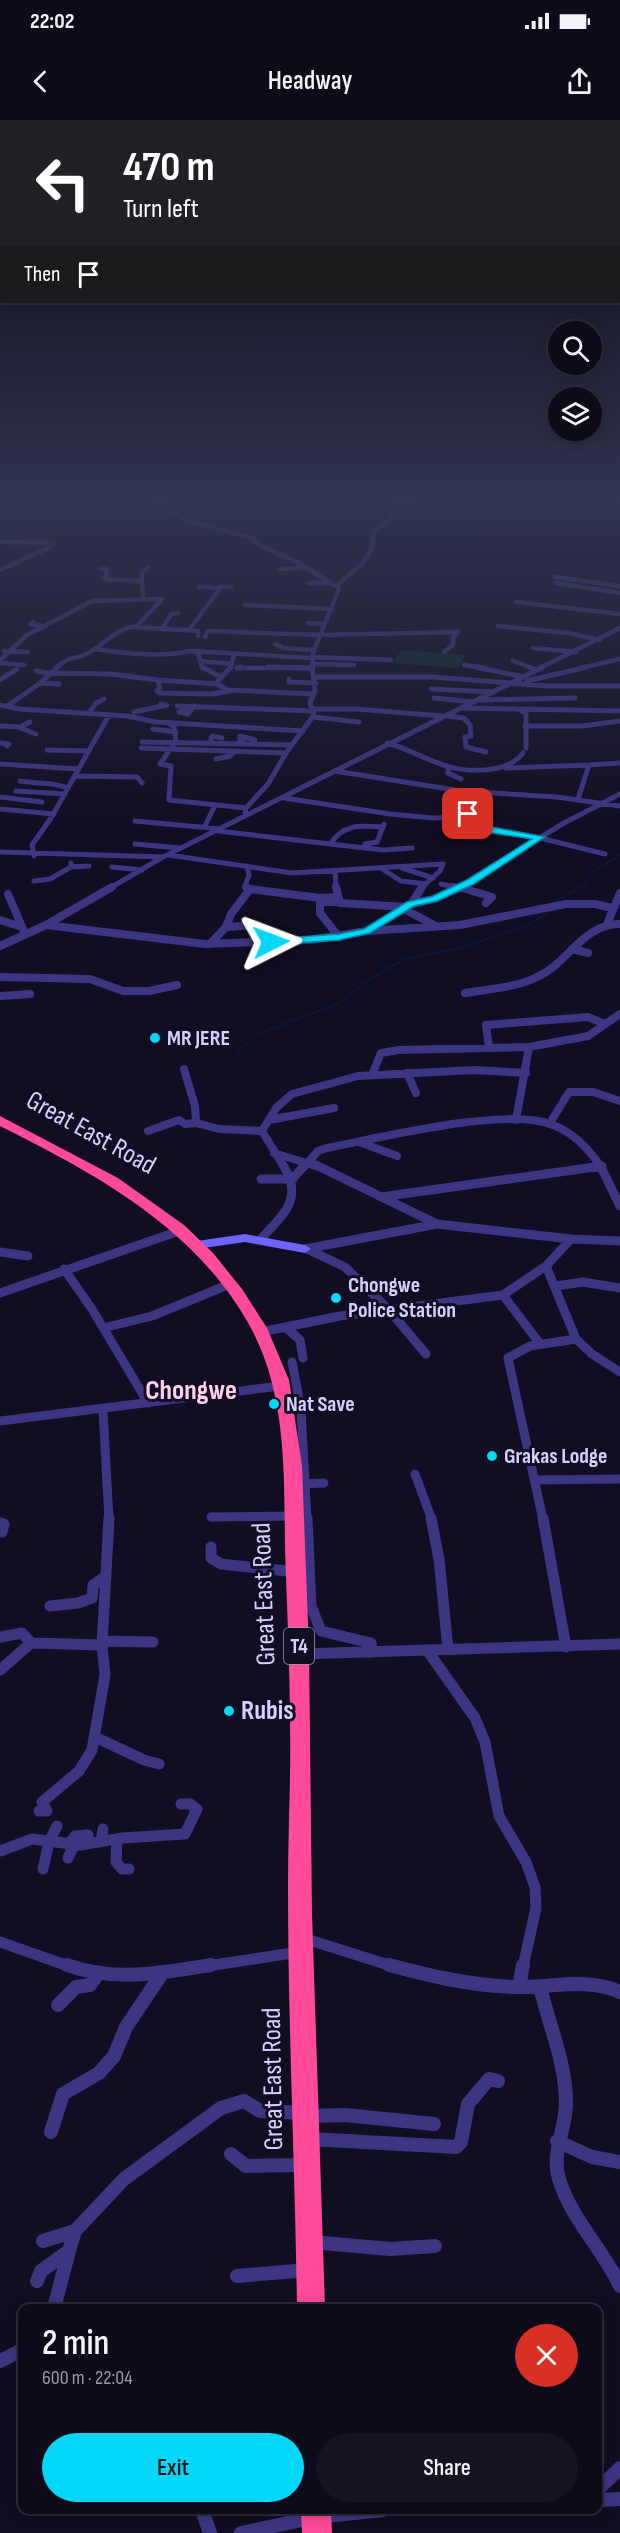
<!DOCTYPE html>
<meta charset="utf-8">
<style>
body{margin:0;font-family:"Sofia Sans Condensed",sans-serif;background:#161323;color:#f1f3f6;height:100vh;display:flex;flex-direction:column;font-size:22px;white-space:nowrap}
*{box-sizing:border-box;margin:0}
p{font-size:20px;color:#9a9aa2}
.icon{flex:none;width:33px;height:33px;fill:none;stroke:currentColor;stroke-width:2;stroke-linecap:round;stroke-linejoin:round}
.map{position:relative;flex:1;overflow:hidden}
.sheet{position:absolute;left:18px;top:2184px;width:584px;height:210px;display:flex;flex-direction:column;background:#0d0a1a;border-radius:12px;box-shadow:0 3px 15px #0003,0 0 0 2px #2d2b39}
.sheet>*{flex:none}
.banner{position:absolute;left:0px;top:0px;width:621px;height:183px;box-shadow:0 3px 15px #0003,0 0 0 2px #2d2b39;background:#202124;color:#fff;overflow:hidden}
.fabs{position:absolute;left:548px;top:201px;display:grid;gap:12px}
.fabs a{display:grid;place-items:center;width:54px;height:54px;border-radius:50%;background:#0d0a1a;box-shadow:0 3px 15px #0003,0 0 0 2px #2d2b39;font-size:30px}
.pin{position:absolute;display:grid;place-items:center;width:51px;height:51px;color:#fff;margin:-26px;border-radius:12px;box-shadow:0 3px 9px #0006}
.me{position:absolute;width:66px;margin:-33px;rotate:87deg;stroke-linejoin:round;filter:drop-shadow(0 0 4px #0008)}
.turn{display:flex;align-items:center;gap:21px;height:126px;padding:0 24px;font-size:27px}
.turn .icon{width:78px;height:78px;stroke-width:2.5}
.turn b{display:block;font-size:42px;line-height:51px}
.then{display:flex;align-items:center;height:57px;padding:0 24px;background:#0003;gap:12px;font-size:22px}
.round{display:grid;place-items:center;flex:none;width:63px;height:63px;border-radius:32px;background:#161323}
.headline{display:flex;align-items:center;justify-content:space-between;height:102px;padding:0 24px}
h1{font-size:36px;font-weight:600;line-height:45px}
.primary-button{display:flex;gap:12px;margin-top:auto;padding:12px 24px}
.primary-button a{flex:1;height:69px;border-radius:36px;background:#00d7f9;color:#111;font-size:24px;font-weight:600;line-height:69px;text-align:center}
.primary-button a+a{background:#161323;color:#f1f3f6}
.status{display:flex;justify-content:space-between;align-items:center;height:42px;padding:0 30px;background:#0d0a1a;direction:ltr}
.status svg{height:16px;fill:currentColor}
header{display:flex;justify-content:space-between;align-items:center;height:78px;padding:0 24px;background:#0d0a1a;font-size:27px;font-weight:600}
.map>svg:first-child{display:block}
.green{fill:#102c2c}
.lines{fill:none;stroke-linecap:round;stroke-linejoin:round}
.stream{stroke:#081a40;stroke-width:1.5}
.street-far5{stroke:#3c3682;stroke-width:4.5}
.street-far4{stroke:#3c3682;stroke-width:5}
.street-far3{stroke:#3c3682;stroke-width:8}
.street-far2{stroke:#3c3682;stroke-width:9}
.street-far1{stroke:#3c3682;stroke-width:11}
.street{stroke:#3c3682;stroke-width:14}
.secondary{fill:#6e65ff;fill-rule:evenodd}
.highway{fill:#ff4999;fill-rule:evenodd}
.route{fill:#00d7f9;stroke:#008ca2;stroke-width:1.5}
.poi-dot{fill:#00d7f9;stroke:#110d22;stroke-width:2}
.labels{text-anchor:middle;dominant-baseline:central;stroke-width:6;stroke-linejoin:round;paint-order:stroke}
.shield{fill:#110d22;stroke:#9a94bd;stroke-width:1.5}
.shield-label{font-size:21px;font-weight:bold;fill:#d5ceff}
.poi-label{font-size:22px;font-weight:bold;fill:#d5ceff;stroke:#110d22;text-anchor:start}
.near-street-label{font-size:27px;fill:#d5ceff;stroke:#110d22}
.near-poi-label{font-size:27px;font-weight:bold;fill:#d5ceff;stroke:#110d22;text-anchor:start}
.district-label{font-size:28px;font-weight:bold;fill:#ffd0ec;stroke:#110d22}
</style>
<div class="status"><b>22:02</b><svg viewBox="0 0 49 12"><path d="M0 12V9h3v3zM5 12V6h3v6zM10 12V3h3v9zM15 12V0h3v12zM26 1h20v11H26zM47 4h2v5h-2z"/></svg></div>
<header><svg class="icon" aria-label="back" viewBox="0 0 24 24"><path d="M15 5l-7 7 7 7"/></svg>Headway<svg class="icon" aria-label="share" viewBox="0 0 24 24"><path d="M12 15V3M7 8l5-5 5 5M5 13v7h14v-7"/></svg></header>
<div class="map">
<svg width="620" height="2413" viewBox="0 0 620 2413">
<rect width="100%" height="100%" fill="#110d22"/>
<path class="green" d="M402 530 465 535 459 548 392 543Z"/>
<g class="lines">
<path class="stream" d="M553 783 583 765 597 749 620 735
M238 934V930L260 913 340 883 365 862 404 839 460 828 531 804 550 791"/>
<path class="street-far5" d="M144 374 189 401 253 418 261 426 297 442 336 466
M0 422 53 423 49 428 0 450
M101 449H107L105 459 142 461 143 479
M279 449 305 448
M555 457 620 466
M142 461V452L148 448
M309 463H331
M556 463 620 473
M199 467 220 468
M516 482 620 494
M245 485 332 489
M33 502 30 504 42 506
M308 503 324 504
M498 506 568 513 600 520
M135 507 198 511V516
M162 509 171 494 178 493
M189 510 221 467H231
M320 515 458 512 453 518V525L444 532
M205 517 208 511 320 515
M275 524 283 528 314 530
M533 528 576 532
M95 529C127 533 159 538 190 531L312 538
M4 531 28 532
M198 532 202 548
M312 537 391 540
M0 540 27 515 92 481 162 479 137 506C115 508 105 525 86 534 72 541 72 534 56 548
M200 541 232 544
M513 541 532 548
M0 543 24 545
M312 544 354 545
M464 545 487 548
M230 548 234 534
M237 548H313
M312 548 313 533 339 469 336 466 362 444 371 431 374 412 390 398 399 384 429 374
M540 548 620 508
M581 548 620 539"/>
<path class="street-far4" d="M202 547 221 557
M268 547 313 548
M476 547 523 557
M528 547 537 550
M237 548 241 547
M36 551 50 553
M51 553 110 554 158 560 160 568 157 571 160 573 212 574 235 570
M314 557H433L548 566H620
M289 559V562L316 563
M0 560 17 549
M158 560 217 564 228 570 314 574
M218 561 231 547
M527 561 587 547
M41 563 59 564
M431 569 491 572
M434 578 474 582
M480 580 575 578
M0 585 20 589 127 596 156 602 303 611
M7 586 39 564 58 547
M177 586 314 591
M188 588 179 592 188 594 194 586
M463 588 620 591
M312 589H357L441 596
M520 590 526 594V628
M134 592 167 585 161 584
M89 593 96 583 104 579
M448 596 464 598 470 605 471 616 465 617 466 627 486 632
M313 597 359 602
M169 603 174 607 176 621 160 644 171 646 169 680 246 688
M0 606 20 607 30 602
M525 606H583L620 601
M18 607 36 614
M153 609 176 612
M211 619 212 616 222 618
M142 622 291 625
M244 622H240V616L255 620
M0 623 9 624 7 626
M387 623C407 628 424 639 444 645 467 653 507 654 523 633
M141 628 286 633
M47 630 87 631
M216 639 230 636 235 631
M0 644 79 649
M448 647V653L461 659
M506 648 589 645
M335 651 461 671 557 677 620 686
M75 656 137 657 142 663
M20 661C36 664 54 662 68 668
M16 671 65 674
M0 677 42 682
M284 678 390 694 433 698 464 697 489 710 540 718 605 734
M578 679 589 645 620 643
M0 689 54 694
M447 692 470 689 486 691
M245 695 246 688 268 664 286 633 314 595 310 583 315 571 312 547
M135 701 221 709
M205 706 215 685
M218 711 383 730 412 728
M331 723C345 703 361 706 383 707
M135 724 180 728
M365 724 377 722 384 704
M0 732 163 737
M169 735 292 753 443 744 440 751 421 768
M34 736 32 725 51 698 109 595
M71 743V747L89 746
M247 746 249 755 245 766 248 768
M112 747 142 750
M402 748 433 758
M382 749 401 761 426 764
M335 751 336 768
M34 761 50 759 71 747
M441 764 458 768
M459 767 462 768
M110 768 163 737 543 547
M457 768 564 703 620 674"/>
<path class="street-far3" d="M336 767 340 783 406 787
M452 767 458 768
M459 767 492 777 486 783
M250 769 320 778
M8 774 25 814
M338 777 320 778V782H339
M320 782V793L339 817
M411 784 422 767
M404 789 436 806
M0 800 22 807
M608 802 620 773
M46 805 205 824 310 820 367 811 460 805 566 784H595L612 788
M226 807 231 794 250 769 246 767
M370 809 411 784 434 779 460 767
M210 824 226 807 257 805
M0 826 46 805 112 767
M572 829 588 833
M0 857 90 859 123 871H149L177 865
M465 873C489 869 515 868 537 857 569 843 582 804 620 804
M0 876 30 874
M489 927 486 905 588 897 605 904
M184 949 195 986 196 1003 219 1009 262 1011
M407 953 416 973
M372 955 381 933 399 930 529 927 588 916 620 894
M269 1000 334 988
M516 1000 529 927
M550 1003 569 972H593L620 981
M148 1011 179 1000 185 1004 196 1003
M359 1022 397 1036
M274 1033 319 1047
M284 1047 262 1011 276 988 292 974 358 956 474 950 526 953
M304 1047 318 1031 327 1028C379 1018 507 986 553 1005 574 1013 589 1029 601 1047
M598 1047 602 1046"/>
<path class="street-far2" d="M316 1045 437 1104
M600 1045 620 1086
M293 1058 305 1045
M261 1059H293
M381 1077 602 1046
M261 1119C284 1093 304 1079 283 1045
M305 1129 437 1104 571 1119 620 1121
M307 1129 345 1147 389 1190 426 1234
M0 1132 28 1136
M546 1146 576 1219 592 1234 620 1252
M64 1149 92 1189 148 1283
M556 1166 583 1162 620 1168
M0 1173 182 1110
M503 1175 540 1224
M285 1207 300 1220 303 1238
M103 1208 152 1196 230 1164
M261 1212 340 1196 503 1175 546 1146 571 1119
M292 1242 301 1289 307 1400
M103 1290 109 1400
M0 1301 280 1266
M415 1354 432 1400
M534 1360 620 1359
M301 1364 324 1363
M211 1397 294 1396
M543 1400 508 1238 530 1226 576 1219"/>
<path class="street-far1" d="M307 1398 311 1486 321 1511 371 1523 372 1532
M431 1398 439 1439 448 1529
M543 1398 566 1527
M0 1403 4 1404 2 1412
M211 1427V1438L221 1444 296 1452
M50 1486 78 1483 92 1478 93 1465 106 1456
M0 1517 22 1513 31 1523
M103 1521 153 1522
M427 1530 475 1598 485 1622 499 1696 526 1742 535 1767 536 1788 523 1847
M300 1534 620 1524
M0 1550 31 1523 102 1525
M95 1617 144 1640 159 1644
M39 1691H47L42 1682 79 1651 92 1630 105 1555 102 1525 109 1398
M117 1719 116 1742 122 1749H129
M101 1721 103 1709
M68 1725 75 1716 88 1715
M0 1731 32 1719 80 1725 122 1718 185 1714 197 1689 190 1684H181
M68 1738 74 1725
M43 1749 49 1722 57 1706
M303 1818 395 1847
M0 1822 71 1847
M201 1847 299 1832"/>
<path class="street" d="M67 1845C115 1862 162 1853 211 1845
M389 1845C430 1856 473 1866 516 1867 552 1868 586 1857 620 1872
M519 1867 523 1845
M540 1867C549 1905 566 1943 566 1983 566 2009 551 2033 559 2059 571 2099 603 2129 620 2166
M58 1885 76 1867 90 1865 98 1854
M309 1996 345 1995 434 2004
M51 2012 63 1974 99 1953 114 1936 126 1907 163 1852
M309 2019 456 2027 461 2022 468 1984 489 1959 498 1961
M557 2021 592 2037 620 2042
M231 2034 246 2046 305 2045
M43 2121 75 2111
M312 2122 390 2129 435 2126
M237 2156 308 2150
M37 2161 41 2151 69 2131 75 2111 124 2059 221 1988 244 1981 260 1991 304 1993
M54 2188 69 2131
M0 2241 22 2230
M597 2370 620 2348
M597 2380 620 2379
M202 2390 210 2413
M241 2413 316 2397 383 2390"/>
<path class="secondary" d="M245 1114 305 1125 311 1129 305 1133 245 1122 197 1129 191 1125 197 1121Z"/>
<path class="highway" d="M0 996 118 1058 184 1105 213 1133 242 1169 267 1208 289 1260 302 1346 309 1530 312 1793 325 2188H297C295 2047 288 1906 288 1766 288 1713 291 1660 290 1607 290 1548 287 1489 285 1429 284 1355 287 1277 252 1210 198 1109 98 1055 0 1006Z
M301 2390H331L332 2413H302Z"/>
</g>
<linearGradient id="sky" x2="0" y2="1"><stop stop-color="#090713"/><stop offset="0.53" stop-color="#32354f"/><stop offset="1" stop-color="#32354f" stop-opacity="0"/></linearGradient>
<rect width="620" height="712" fill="url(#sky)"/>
<path class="route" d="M468 691 472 694 471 696 492 707 545 717 474 764 437 781 414 786 370 813 339 820 271 825 266 822 271 819 339 814 364 809 407 782 431 777 467 760 532 719 486 712 462 699V695Z"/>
<g class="poi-dot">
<circle cx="155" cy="918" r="6"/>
<circle cx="336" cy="1178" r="6"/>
<circle cx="274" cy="1284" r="6"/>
<circle cx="492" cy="1336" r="6"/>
<circle cx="229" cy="1591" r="6"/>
</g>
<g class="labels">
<rect class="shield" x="284" y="1508" width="30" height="36" rx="4.5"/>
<g class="shield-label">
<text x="299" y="1526">T4</text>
</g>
<g class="poi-label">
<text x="167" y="918">MR JERE</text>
<text x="348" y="1165">Chongwe<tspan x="348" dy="25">Police Station</tspan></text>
<text x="286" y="1284">Nat Save</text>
<text x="504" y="1336">Grakas Lodge</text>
</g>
<g class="near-street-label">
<text transform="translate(91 1013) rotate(29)">Great East Road</text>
<text transform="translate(264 1474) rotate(-92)">Great East Road</text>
<text transform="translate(273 1959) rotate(-91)">Great East Road</text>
</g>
<g class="near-poi-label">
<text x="241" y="1591">Rubis</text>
</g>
<g class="district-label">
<text x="191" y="1270">Chongwe</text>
</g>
</g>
</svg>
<div class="fabs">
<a><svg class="icon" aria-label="search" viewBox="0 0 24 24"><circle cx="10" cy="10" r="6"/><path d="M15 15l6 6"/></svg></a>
<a><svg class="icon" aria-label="layers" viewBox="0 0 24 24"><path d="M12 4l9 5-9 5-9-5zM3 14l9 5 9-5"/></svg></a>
</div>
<div class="pin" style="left:468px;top:694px;background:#d93025"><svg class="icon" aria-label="arrive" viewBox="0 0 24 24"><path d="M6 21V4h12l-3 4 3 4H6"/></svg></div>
<svg class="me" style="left:271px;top:822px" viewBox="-20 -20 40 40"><path d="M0-17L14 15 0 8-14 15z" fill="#00d7f9" stroke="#fff" stroke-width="4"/></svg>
<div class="banner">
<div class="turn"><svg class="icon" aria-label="left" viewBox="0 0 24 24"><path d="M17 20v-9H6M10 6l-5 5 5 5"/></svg><div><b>470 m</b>Turn left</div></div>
<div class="then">Then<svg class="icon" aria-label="arrive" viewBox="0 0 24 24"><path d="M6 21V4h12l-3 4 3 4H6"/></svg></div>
</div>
<section class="sheet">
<div class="headline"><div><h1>2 min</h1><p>600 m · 22:04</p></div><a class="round" style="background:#d93025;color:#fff"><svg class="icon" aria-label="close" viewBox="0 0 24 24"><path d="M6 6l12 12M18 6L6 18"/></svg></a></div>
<div class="primary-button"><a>Exit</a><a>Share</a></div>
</section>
</div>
